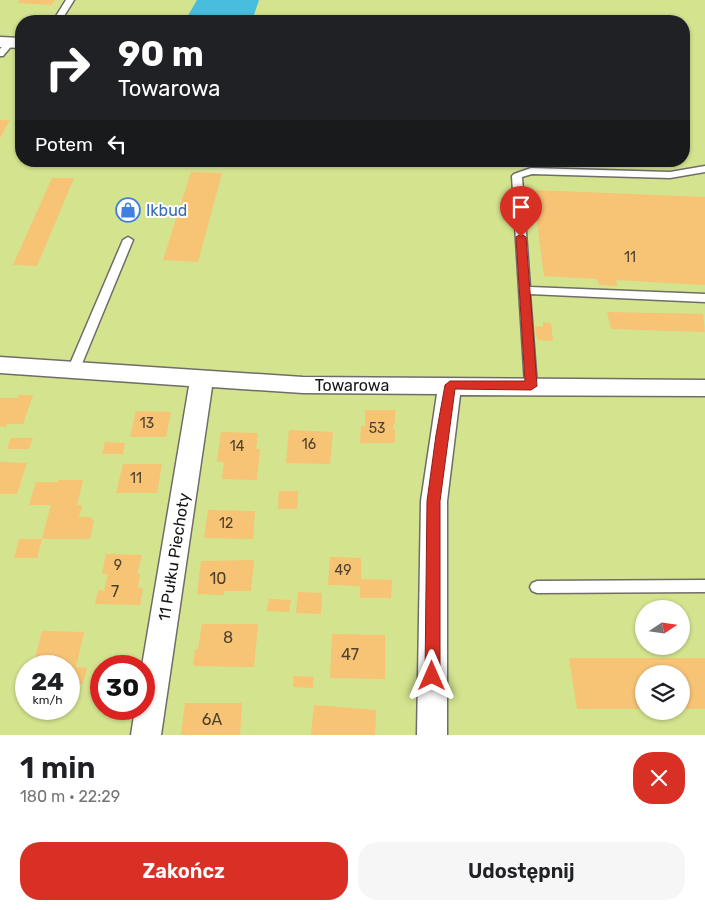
<!DOCTYPE html>
<html lang="pl">
<meta charset="utf-8">
<style>
body{margin:0;font-family:Rubik,sans-serif;background:#f6f6f6;color:#202124;height:100vh;display:flex;flex-direction:column;font-size:19px;white-space:nowrap}
*{box-sizing:border-box;margin:0}
p{font-size:16px;color:#757577}
.icon{flex:none;width:28px;height:28px;fill:none;stroke:currentColor;stroke-width:2;stroke-linecap:round;stroke-linejoin:round}
.map{position:relative;height:735px;overflow:hidden}
.details{display:flex;flex-direction:column;background:#fff;flex:1}
.details>*{flex:none}
.banner{position:absolute;left:15px;top:15px;width:675px;height:152px;border-radius:20px;box-shadow:0 1px 4px #0004;background:#202124;color:#fff;overflow:hidden}
.needle{width:32px;rotate:77deg}
.controls{position:absolute;left:635px;top:600px;display:grid;gap:10px}
.controls a{display:grid;place-items:center;width:55px;height:55px;border-radius:50%;background:#fff;box-shadow:0 1px 4px #0004;font-size:25px}
.speed{position:absolute;left:15px;top:655px;display:flex;gap:10px;font-size:25px;font-weight:700;text-align:center}
.speed>*{display:grid;place-content:center;width:65px;height:65px;border-radius:50%;background:#fff;box-shadow:0 1px 4px #0004;line-height:1}
.speed small{font-size:12px;font-weight:400}
.speed .limit{border:8px solid #d22;background:#fff;color:#111}
.pin{position:absolute;display:grid;place-items:center;width:42px;height:42px;color:#fff;margin:-51px -21px;border-radius:50% 50% 50% 0;rotate:-45deg;box-shadow:0 0 5px #0007}
.pin .icon{rotate:45deg}
.me{position:absolute;width:55px;margin:-28px;rotate:0deg;stroke-linejoin:round;filter:drop-shadow(0 0 4px #0008)}
.turn{display:flex;align-items:center;gap:18px;height:105px;padding:0 20px;font-size:22px}
.turn .icon{width:65px;height:65px;stroke-width:2.5}
.turn b{display:block;font-size:35px;line-height:42px}
.then{display:flex;align-items:center;height:48px;padding:0 20px;background:#0003;gap:10px;font-size:19px}
.round{display:grid;place-items:center;flex:none;width:52px;height:52px;border-radius:20px;background:#f6f6f6}
.headline{display:flex;align-items:center;justify-content:space-between;height:85px;padding:0 20px}
h1{font-size:30px;font-weight:600;line-height:38px}
.button{display:flex;gap:10px;margin-top:auto;padding:10px 20px}
.button a{flex:1;height:58px;border-radius:20px;background:#d93025;color:#fff;font-size:20px;font-weight:600;line-height:58px;text-align:center}
.button a+a{background:#f6f6f6;color:#202124}
.map>svg:first-child{display:block}
.green{fill:#d3e38e;fill-rule:evenodd}
.water{fill:#48bdde}
.building{fill:#f7c375}
.lines{fill:none;stroke-linecap:round;stroke-linejoin:round}
.service-casing{stroke:#706d68;stroke-width:3}
.minor-casing{stroke:#706d68;stroke-width:3}
.service{fill:#fff;fill-rule:evenodd}
.minor{fill:#fff;fill-rule:evenodd}
.route{fill:#d93025;stroke:#8d1f18}
.labels{text-anchor:middle;dominant-baseline:central;stroke-width:4;stroke-linejoin:round;paint-order:stroke}
.number-label{font-size:14px;fill:#4f412c}
.shop-label{font-size:16px;fill:#366cbe;stroke:#fff;text-anchor:start}
.street-label{font-size:16px;fill:#171614;stroke:#fff}
.near-number-label{font-size:16px;fill:#4f412c}
</style>
<div class="map">
<svg width="705" height="735" viewBox="0 0 705 735">
<rect width="100%" height="100%" fill="#f5f1ec"/>
<path class="green" d="M0 0H705V735H0ZM21 21H684V161H21ZM644 609H681V646H644ZM26 666H69V709H26ZM101 666H144V709H101ZM644 674H681V711H644Z"/>
<path class="water" d="M197 0H259L252 21H198L186 19Z"/>
<path class="building" d="M20 0H55L51 5 17 3Z
M0 120H10L0 138Z
M191 172 222 173 198 262 163 260Z
M52 178H74L37 266 13 265Z
M533 190 705 197V285L616 280 617 286 599 285 597 279 544 276Z
M607 312 703 314 705 332 611 329Z
M543 322 551 323 553 341 537 340 535 326 543 327Z
M19 395H33L23 424H7L6 427 0 426V398H18Z
M365 410H395V424L393 425V429H395V443H360L361 426H365Z
M136 411 171 412 166 437H130Z
M289 430 333 432 330 464 286 463Z
M221 432 258 433 256 449H260L257 480 222 479 224 462H217Z
M11 438H33L29 449H7Z
M105 442 125 443 123 454H102Z
M0 462 27 463 17 494H0Z
M123 464H162L157 493H116Z
M58 480H83L77 505H82L79 517H90L94 521 90 539H42L51 505H29L36 482H58Z
M279 491H298L297 509H278Z
M208 510 255 511 253 539 204 538Z
M19 539H42L37 558H14Z
M106 554 142 555 137 574H140L138 588H143L140 605 95 604 98 590 104 591 108 574H102Z
M330 557 361 558V579L392 580 391 598H360V586L328 585Z
M254 560 251 591H224V595L197 594 201 561Z
M298 592 322 593 321 614 296 613Z
M269 599 291 600 289 612 267 611Z
M202 624H258L254 667 193 666 195 649H198Z
M42 631 84 632 76 667 87 668 83 684H72L71 690H69V666H33Z
M332 634 385 635V679L330 678Z
M569 658H705V709H681V674H644V709H577Z
M294 676 314 677 313 688 293 687Z
M185 703H242L240 735H181Z
M314 705 376 710 375 735H311Z"/>
<g class="lines">
<g class="service-casing">
<path id="service" d="M66 0H74L61 21H53Z
M7 41 14 43 3 56H0V49Z
M705 166V172L670 178 532 174 522 177 530 287 705 294V302L530 294 537 386 535 389H527L525 386 512 176 514 174 531 168 670 172Z
M128 237 133 240 79 371 77 374H69L67 371 123 240Z
M705 580V592L537 593 532 591 530 587 532 583 537 581Z"/>
</g>
<g class="minor-casing">
<path id="minor" d="M0 37 21 38V48L0 47Z
M0 357 303 377 705 380V396L460 395 447 501V735H417L421 501 437 394 303 393 212 387 161 735H131L135 709H144L142 666 189 386 0 373Z"/>
</g>
<use href="#service" class="service"/>
<use href="#minor" class="minor"/>
</g>
<path class="route" d="M521 234 526 237 537 386 531 390 455 389 440 501V676L437 681 432 683 427 681 425 676 427 501 436 435 445 385 450 381H525L516 237Z"/>
<defs>
<g id="shop-ring" transform="scale(1.25)"><circle r="9.5" fill="#fff" stroke="#3f7fe0" stroke-width="1.5"/><path d="M-5-2.5h2.3a2.7 3.5 0 0 1 5.4 0H5L5.5 6h-11ZM-1.5-2.5h3a1.5 2.3 0 0 0-3 0Z" fill="#3f7fe0"/></g>
</defs>
<g fill-rule="evenodd">
<use href="#shop-ring" x="128" y="210"/>
</g>
<g class="labels">
<g class="number-label">
<text x="630" y="257">11</text>
<text x="147" y="423">13</text>
<text x="377" y="428">53</text>
<text x="309" y="444">16</text>
<text x="237" y="446">14</text>
<text x="136" y="478">11</text>
<text x="226" y="523">12</text>
<text x="118" y="565">9</text>
<text x="343" y="570">49</text>
</g>
<g class="shop-label">
<text x="146" y="210">Ikbud</text>
</g>
<g class="street-label">
<text x="352" y="385">Towarowa</text>
<text transform="translate(174 557) rotate(-81)">11 Pułku Piechoty</text>
</g>
<g class="near-number-label">
<text x="218" y="578">10</text>
<text x="115" y="591">7</text>
<text x="228" y="637">8</text>
<text x="350" y="654">47</text>
<text x="212" y="719">6A</text>
</g>
</g>
</svg>
<div class="controls">
<a><svg class="needle" viewBox="-14 -14 28 28"><path d="M0-13l5 13h-10z" fill="#e53935"/><path d="M0 13l5-13h-10z" fill="#757577"/></svg></a>
<a><svg class="icon" aria-label="layers" viewBox="0 0 24 24"><path d="M12 4l9 5-9 5-9-5zM3 14l9 5 9-5"/></svg></a>
</div>
<div class="speed"><div>24<small>km/h</small></div><div class="limit">30</div></div>
<div class="pin" style="left:521px;top:237px;background:#d93025"><svg class="icon" aria-label="arrive" viewBox="0 0 24 24"><path d="M6 21V4h12l-3 4 3 4H6"/></svg></div>
<svg class="me" style="left:432px;top:676px" viewBox="-20 -20 40 40"><path d="M0-17L14 15 0 8-14 15z" fill="#d93025" stroke="#fff" stroke-width="4"/></svg>
<div class="banner">
<div class="turn"><svg class="icon" aria-label="right" viewBox="0 0 24 24"><path d="M7 20v-9h11M14 6l5 5-5 5"/></svg><div><b>90 m</b>Towarowa</div></div>
<div class="then">Potem<svg class="icon" aria-label="left" viewBox="0 0 24 24"><path d="M17 20v-9H6M10 6l-5 5 5 5"/></svg></div>
</div>
</div>
<section class="details">
<div class="headline"><div><h1>1 min</h1><p>180 m · 22:29</p></div><a class="round" style="background:#d93025;color:#fff"><svg class="icon" aria-label="close" viewBox="0 0 24 24"><path d="M6 6l12 12M18 6L6 18"/></svg></a></div>
<div class="button"><a>Zakończ</a><a>Udostępnij</a></div>
</section>
